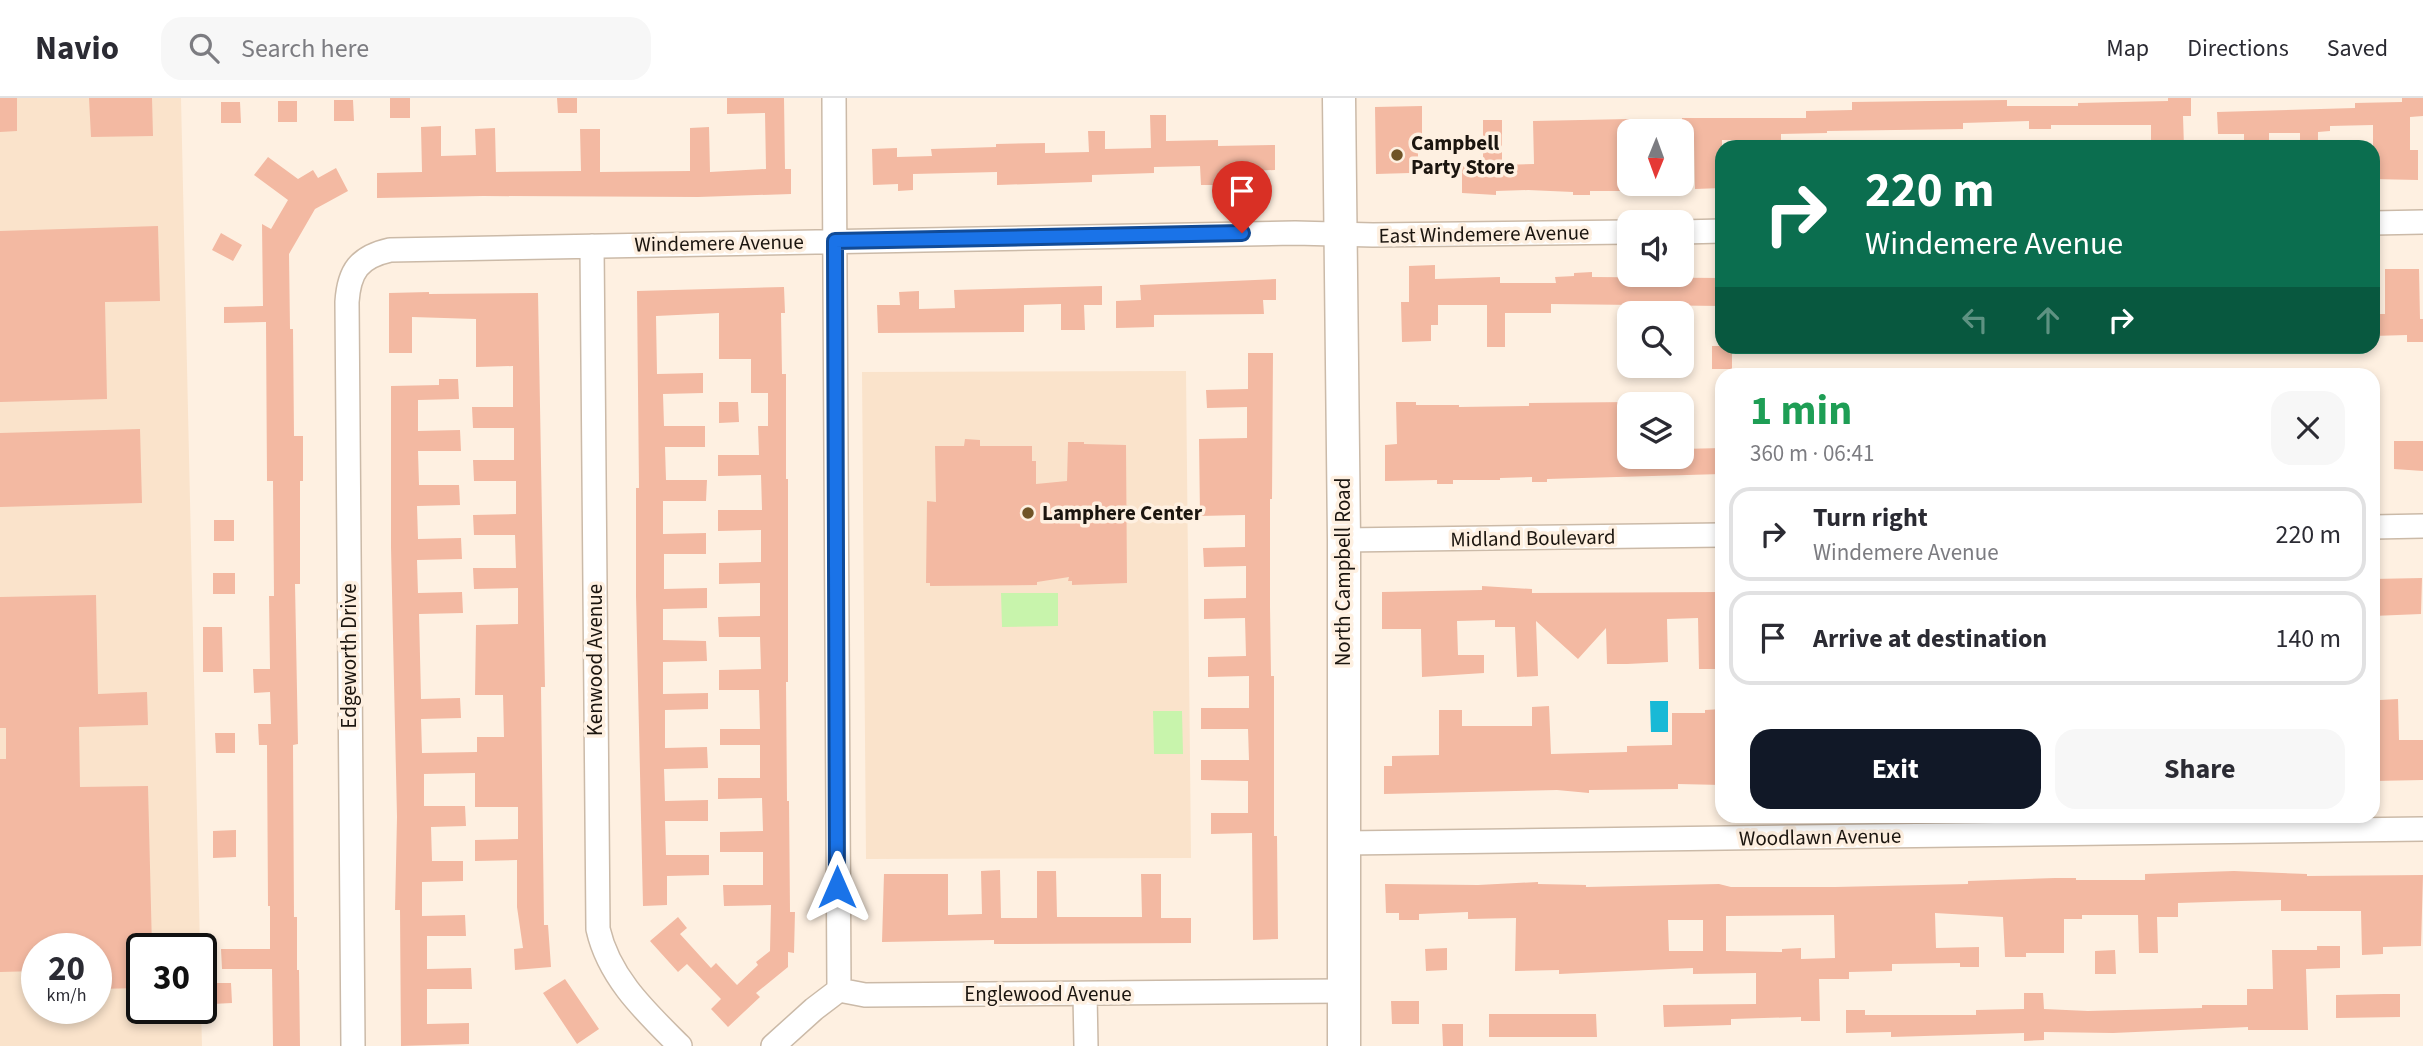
<!DOCTYPE html>
<meta charset="utf-8">
<style>
body{margin:0;font-family:"Source Sans 3",sans-serif;background:#f7f7f7;color:#2b2b33;height:100vh;display:flex;flex-direction:column;font-size:26px;white-space:nowrap}
*{box-sizing:border-box;margin:0}
p{font-size:23px;color:#7c7c81}
.icon{flex:none;width:38px;height:38px;fill:none;stroke:currentColor;stroke-width:2;stroke-linecap:round;stroke-linejoin:round}
.map{position:relative;flex:1;overflow:hidden}
.side{position:absolute;left:1715px;top:270px;width:665px;height:455px;display:flex;flex-direction:column;background:#fff;border-radius:21px;box-shadow:0 4px 10px #0003}
.side>*{flex:none}
.hud{position:absolute;left:1715px;top:42px;width:665px;height:214px;border-radius:21px;box-shadow:0 4px 10px #0003;background:#0b6e4f;color:#fff;overflow:hidden}
.needle{width:46px;rotate:181deg}
.tools{position:absolute;left:1617px;top:21px;display:grid;gap:14px}
.tools a{display:grid;place-items:center;width:77px;height:77px;border-radius:14px;background:#fff;box-shadow:0 4px 10px #0003;font-size:35px}
.speed{position:absolute;left:21px;top:835px;display:flex;gap:14px;font-size:35px;font-weight:700;text-align:center}
.speed>*{display:grid;place-content:center;width:91px;height:91px;border-radius:50%;background:#fff;box-shadow:0 4px 10px #0003;line-height:1}
.speed small{font-size:18px;font-weight:400}
.speed .limit{border:4px solid #111;border-radius:10px;background:#fff;color:#111}
.pin{position:absolute;display:grid;place-items:center;width:60px;height:60px;color:#fff;margin:-72px -30px;border-radius:50% 50% 50% 0;rotate:-45deg;box-shadow:0 0 7px #0007}
.pin .icon{rotate:45deg}
.me{position:absolute;width:77px;margin:-38px;rotate:0deg;stroke-linejoin:round;filter:drop-shadow(0 0 5px #0008)}
.turn{display:flex;align-items:center;gap:24px;height:147px;padding:0 35px;font-size:32px}
.turn .icon{width:91px;height:91px;stroke-width:2.5}
.turn b{display:block;font-size:49px;line-height:60px}
.lanes{display:flex;align-items:center;height:66px;padding:0 35px;background:#0003;justify-content:center;gap:35px;direction:ltr}
.lanes .off{opacity:.35}
.round{display:grid;place-items:center;flex:none;width:74px;height:74px;border-radius:21px;background:#f7f7f7}
.headline{display:flex;align-items:center;justify-content:space-between;height:119px;padding:0 35px}
h1{font-size:42px;font-weight:700;line-height:52px;color:#1e9e55}
.action{display:flex;gap:14px;margin-top:auto;padding:14px 35px}
.action a{flex:1;height:80px;border-radius:21px;background:#111827;color:#fff;font-size:28px;font-weight:700;line-height:80px;text-align:center}
.action a+a{background:#f7f7f7;color:#2b2b33}
ul{padding:0;list-style:none}
li{display:flex;align-items:center;gap:21px;height:94px;margin:0 14px 10px;padding:0 21px;border:4px solid #e1e1e2;border-radius:21px}
li div{flex:1}
li b{display:block;font-size:26px}
li em{font-style:normal}
header{display:flex;align-items:center;gap:42px;box-sizing:border-box;height:98px;padding:0 35px;background:#fff;border-bottom:2px solid #e1e1e2}
header strong{font-size:33px}
nav{display:flex;gap:38px;margin-inline-start:auto;font-size:24px}
.search{width:490px;height:63px;background:#f7f7f7;display:flex;align-items:center;gap:18px;box-sizing:border-box;padding:0 24px;border-radius:21px;color:#7c7c81;font-size:26px}
.map>svg:first-child{display:block}
.built{fill:#fae3cb;fill-rule:evenodd}
.green{fill:#c8f4ac}
.water{fill:#18b9d6}
.building{fill:#f3b9a2;fill-rule:evenodd}
.lines{fill:none;stroke-linecap:round;stroke-linejoin:round}
.street-casing{stroke:#cbbaa8;stroke-width:26}
.secondary-casing{stroke:#cbbaa8;stroke-width:35}
.street{stroke:#fff;stroke-width:23}
.secondary{stroke:#fff;stroke-width:32}
.route-casing{stroke:#114b97;stroke-width:18}
.route{stroke:#1a73e8;stroke-width:12}
.poi-dot{fill:#705427;stroke:#fef0e1;stroke-width:2.5}
.labels{text-anchor:middle;dominant-baseline:central;stroke-width:7;stroke-linejoin:round;paint-order:stroke}
.poi-label{font-size:21px;font-weight:bold;fill:#1b150f;stroke:#fef0e1;text-anchor:start}
.street-label{font-size:21px;fill:#1b150f;stroke:#fef0e1}
</style>
<header>
<strong>Navio</strong>
<div class="search"><svg class="icon" aria-label="search" viewBox="0 0 24 24"><circle cx="10" cy="10" r="6"/><path d="M15 15l6 6"/></svg>Search here</div>
<nav><a>Map</a><a>Directions</a><a>Saved</a></nav>
</header>
<div class="map">
<svg width="2423" height="948" viewBox="0 0 2423 948">
<rect width="100%" height="100%" fill="#fef0e1"/>
<path class="built" d="M0 0H181L200 850H142V910H201L202 948H0ZM37 850H96V910H37Z
M1186 273 1191 760 866 761 862 274Z"/>
<path class="green" d="M1001 495H1058V528L1002 529Z
M1153 613H1182L1183 656H1154Z"/>
<path class="water" d="M1650 603H1668V634H1651Z"/>
<path class="building" d="M0 0H17V33L0 34Z
M89 0H152L153 38 91 39Z
M390 0H410V20H390Z
M557 0H577V15H558Z
M727 0H784L785 71H791V96L698 99 483 98 377 100V75L422 74 421 29 441 28V58L476 57 475 31 495 30 496 74 581 73 580 31H600V74L690 73V30L709 29 710 74 766 71 765 15 727 16Z
M2168 0H2191V18H2183L2184 49H2151V27H2051V31H2029V23L1963 25V31L1827 33V35L1781 36V43L1722 42V90L1695 91 1694 42H1682V20H1806V13L1852 12V4L2007 2V8H2078V5L2168 3Z
M2402 0H2423V18L2410 19V52H2418V82L2373 81V27L2330 28V33L2318 34V49H2300V35H2269V49H2244V36H2218L2217 14 2355 10V5L2402 4Z
M334 2H353L354 23H334Z
M278 3H297V24H278Z
M221 4H240L241 25H221Z
M1422 8V44H1418V70L1410 71V75L1376 76 1375 9Z
M1150 17H1166V43L1218 42V48L1275 47V72L1219 74V87H1201L1200 68 1154 69V75L1092 77V84L997 87V74L913 76V92L898 93V86L873 87 872 51 897 50V59L932 58 931 51 996 49V46L1045 45V55L1089 54 1088 33H1105V51L1151 50Z
M1629 21V93H1590V97H1573V94L1528 92 1496 93V97L1462 95V68H1483V22H1502V67L1534 66 1533 23Z
M268 59 298 81 313 72 318 80 336 70 348 93 315 111 289 156 290 231H293L294 338H303V383H300V486H295L298 646 293 647 294 819H297V872H299L300 948H273L272 871H222L221 851H270V808H268L267 647H259L258 626H271L270 594 254 595 253 571H270L269 498H274L273 383H267L266 224 224 225V209L263 208 262 126 271 131 288 102 254 77Z
M158 128 160 203 105 204 107 301 0 304V133Z
M221 135 242 147 233 163 212 152Z
M1435 167V181L1500 179V185H1556L1555 179 1574 178V175L1592 174V179L1722 180V208L1551 206V215H1505V249H1487V207H1438V227H1431V243L1402 244 1401 204H1409V168Z
M2385 171H2419L2420 221H2423V244H2407V237L2373 238V216H2385Z
M1276 181V202H1263L1264 216 1154 217V229L1116 230V203L1141 202 1140 187Z
M1102 188V207H1084L1085 232H1061V206L1024 207V234L878 235 877 207H900L899 194 919 193V211L955 210 954 192Z
M784 189 785 215H781L782 276H786V381H788V584H786L787 703H789L790 814H795L794 855 788 854V869L756 895 760 899 728 929 711 911 721 901 687 866 678 874 650 843 678 819 687 830 680 836 711 870 716 865 737 887 758 867 756 864 770 853 771 807 724 808 723 787H763V754H720V734L763 733 762 700 718 701V680H760V647H720V631H760L759 592H719V572L761 571 760 539H719L718 519 760 518V485L719 486V465L761 464V432L718 433V412H762L761 377 718 378V357H759L758 328H768V295H751V261H719V215L656 218 657 276 703 275V295L663 296 664 328H705V349H665L666 382H707L706 403H663V436L706 435V456H664V491L707 490V510L663 511V542L706 543 707 563 663 564V596L708 595V611L665 612V650L707 649 708 670 664 671 665 703 708 702V723H665L666 757H709V777L667 778V807L643 808 636 498V390H639L637 193Z
M429 194V196L538 195 545 589H541L544 827H548L551 869 515 872 514 851 523 850 517 809V762L475 763V742L518 741V709H475V675L424 676V708H465L466 728 431 729 432 763H463V783L422 784V818L465 817 466 838H427V871L471 870 472 891H427V926L469 925V946L401 948 400 812H395L397 719 391 449V288L439 287V281H458L459 301 418 302V333L460 332 461 353H418L419 387H459L460 407 417 408 418 441 461 440 462 461 417 462 418 495 462 494 463 515 419 516 421 601 460 600 461 620 421 621 422 655 477 654V639H504L503 597H475L476 527 518 526V490L474 491 473 470H516L515 437H474L473 417 516 416V383H474L473 362H514V330H473L472 309H513V268L476 269V221L412 219V255H389V195Z
M1712 248H1732V271H1712Z
M1248 255H1273L1272 401H1270V509L1271 578H1274V738H1277L1278 841 1253 842 1252 735 1211 736V715H1248V683L1201 682V662H1249L1248 631H1201V610H1249V578L1208 579V559L1246 558 1245 520 1204 521V501L1246 500V468L1204 469 1203 450 1245 449V417L1200 418 1199 341 1247 340V309L1207 310 1206 292 1248 291Z
M719 304H738L739 324 719 325Z
M1396 304H1416V307H1459V309L1529 308V305L1629 304V359H1682V351L1722 350V376L1547 381V384H1532V379L1500 380V382H1453V386H1437V382L1385 383V347L1397 346Z
M140 331 142 405 0 409V335Z
M965 341 980 342V348H1032V363H1036V386L1067 383 1068 344H1084V346L1126 347 1127 485 1072 487V483H1068L1069 479 1037 484V487L930 488V485H926L927 403 936 404 935 348H964Z
M2394 343H2423V373L2394 371Z
M214 422H234V443H214Z
M213 475H235V496H213Z
M2422 480 2421 516 2373 518V481Z
M1482 488 1532 491V495L1722 494 1721 571H1699L1698 520 1667 521 1668 564 1627 566H1607L1606 530 1578 561 1536 523 1538 578 1517 579 1515 529H1495V522L1457 523 1458 557H1484V575L1422 579 1421 531H1382V494L1482 492Z
M96 497 98 596 147 594 148 627 79 629 80 689 148 688 152 850H142V890L96 891V850H37V873L0 874V661H6V630H0V499Z
M203 529H222L223 574H203Z
M2398 601 2399 642H2423V682L2374 683 2373 643H2380V602Z
M1549 608 1551 656 1627 654V648L1672 647V615H1705V612L1722 611V687L1678 686V691L1589 692V695L1557 692 1384 696V668H1392V658L1439 657V612H1462V628H1532V609Z
M215 635H235V655H216Z
M236 732V759L213 760V733Z
M1000 772 1001 820H1037V773H1056L1057 819H1142L1141 776H1161V820H1191V845L994 846V842L882 844 884 776H948V817L982 816 981 773Z
M2234 773 2307 776V778L2423 777 2421 848 2383 849V856L2362 857 2361 813H2281V802L2241 803 2178 805V819H2157L2158 855H2139L2138 817H2082V821H2064V855H2026V859H2005L2003 819 1935 815 1936 850 1979 849V869H1960V865L1892 866V873L1849 874V881H1819L1820 923H1801V919L1731 921V927L1664 929 1663 907 1756 906V875L1693 876V870L1559 876V872L1515 873 1516 820 1468 821V814L1419 816V822H1399V815H1386L1385 786 1478 787 1538 784V786L1586 787V789L1719 786 1731 789H1835L1968 786V783L2055 780H2076V782H2145V776ZM1834 817 1835 860 1801 861V850L1782 851V854L1726 853V818ZM1668 822H1703V853H1669Z
M2317 848H2340V870L2306 871 2308 932H2248V929L2113 935 2044 934V942L2024 943V935L1891 939V934L1846 935V912H1865V917H1976V912L2024 911V895H2043L2044 911 2088 913 2202 910V907H2247V891H2273L2272 852H2317Z
M1447 850V872L1426 873 1425 851Z
M2115 852 2116 876H2095V853Z
M565 881 599 931 577 946 543 895Z
M212 885H231L232 905 212 906Z
M2384 896H2400V919L2336 920V897Z
M1391 903H1419V926H1392Z
M1489 916H1596L1597 939H1489Z
M1442 926H1463V948H1443Z"/>
<g class="lines">
<g class="street-casing">
<path id="street" d="M834 0 839 892
M2373 125 2423 124
M1682 134 1722 133
M592 148 598 831C609 880 646 914 680 948
M2373 429 2423 428
M1344 442 1722 437
M1344 745 2423 731
M1085 896 1086 948
M353 948 347 204C349 173 359 159 390 152L1295 135 1373 137 1629 134
M773 948 814 911 839 892 865 897 1344 893"/>
</g>
<g class="secondary-casing">
<path id="secondary" d="M1339 0 1344 442V948"/>
</g>
<use href="#street" class="street"/>
<use href="#secondary" class="secondary"/>
</g>
<g class="lines">
<g class="route-casing">
<path id="route" d="M837 789 835 143 1242 135"/>
</g>
<use href="#route" class="route"/>
</g>
<g class="poi-dot">
<circle cx="1397" cy="57" r="7"/>
<circle cx="1028" cy="415" r="7"/>
</g>
<g class="labels">
<g class="poi-label">
<text x="1411" y="45">Campbell<tspan x="1411" dy="24">Party Store</tspan></text>
<text x="1042" y="415">Lamphere Center</text>
</g>
<g class="street-label">
<text transform="translate(1484 136) rotate(-1)">East Windemere Avenue</text>
<text transform="translate(719 145) rotate(-1)">Windemere Avenue</text>
<text transform="translate(1533 440) rotate(-1)">Midland Boulevard</text>
<text transform="translate(1343 474) rotate(-90)">North Campbell Road</text>
<text transform="translate(349 558) rotate(-90)">Edgeworth Drive</text>
<text transform="translate(595 562) rotate(-90)">Kenwood Avenue</text>
<text transform="translate(1820 739) rotate(-1)">Woodlawn Avenue</text>
<text x="1048" y="896">Englewood Avenue</text>
</g>
</g>
</svg>
<div class="tools">
<a><svg class="needle" viewBox="-14 -14 28 28"><path d="M0-13l5 13h-10z" fill="#e53935"/><path d="M0 13l5-13h-10z" fill="#7c7c81"/></svg></a>
<a><svg class="icon" aria-label="sound" viewBox="0 0 24 24"><path d="M4 9h4l5-4v14l-5-4H4zM17 9q2 3 0 6"/></svg></a>
<a><svg class="icon" aria-label="search" viewBox="0 0 24 24"><circle cx="10" cy="10" r="6"/><path d="M15 15l6 6"/></svg></a>
<a><svg class="icon" aria-label="layers" viewBox="0 0 24 24"><path d="M12 4l9 5-9 5-9-5zM3 14l9 5 9-5"/></svg></a>
</div>
<div class="speed"><div>20<small>km/h</small></div><div class="limit">30</div></div>
<div class="pin" style="left:1242px;top:135px;background:#d93025"><svg class="icon" aria-label="arrive" viewBox="0 0 24 24"><path d="M6 21V4h12l-3 4 3 4H6"/></svg></div>
<svg class="me" style="left:837px;top:789px" viewBox="-20 -20 40 40"><path d="M0-17L14 15 0 8-14 15z" fill="#1a73e8" stroke="#fff" stroke-width="4"/></svg>
<div class="hud">
<div class="turn"><svg class="icon" aria-label="right" viewBox="0 0 24 24"><path d="M7 20v-9h11M14 6l5 5-5 5"/></svg><div><b>220 m</b>Windemere Avenue</div></div>
<div class="lanes"><svg class="icon off" aria-label="left" viewBox="0 0 24 24"><path d="M17 20v-9H6M10 6l-5 5 5 5"/></svg><svg class="icon off" aria-label="ahead" viewBox="0 0 24 24"><path d="M12 20V5M6 11l6-6 6 6"/></svg><svg class="icon" aria-label="right" viewBox="0 0 24 24"><path d="M7 20v-9h11M14 6l5 5-5 5"/></svg></div>
</div>
<section class="side">
<div class="headline"><div><h1>1 min</h1><p>360 m · 06:41</p></div><a class="round"><svg class="icon" aria-label="close" viewBox="0 0 24 24"><path d="M6 6l12 12M18 6L6 18"/></svg></a></div>
<ul>
<li><svg class="icon" aria-label="right" viewBox="0 0 24 24"><path d="M7 20v-9h11M14 6l5 5-5 5"/></svg><div><b>Turn right</b><p>Windemere Avenue</p></div><em>220 m</em></li>
<li><svg class="icon" aria-label="arrive" viewBox="0 0 24 24"><path d="M6 21V4h12l-3 4 3 4H6"/></svg><div><b>Arrive at destination</b></div><em>140 m</em></li>
</ul>
<div class="action"><a>Exit</a><a>Share</a></div>
</section>
</div>
